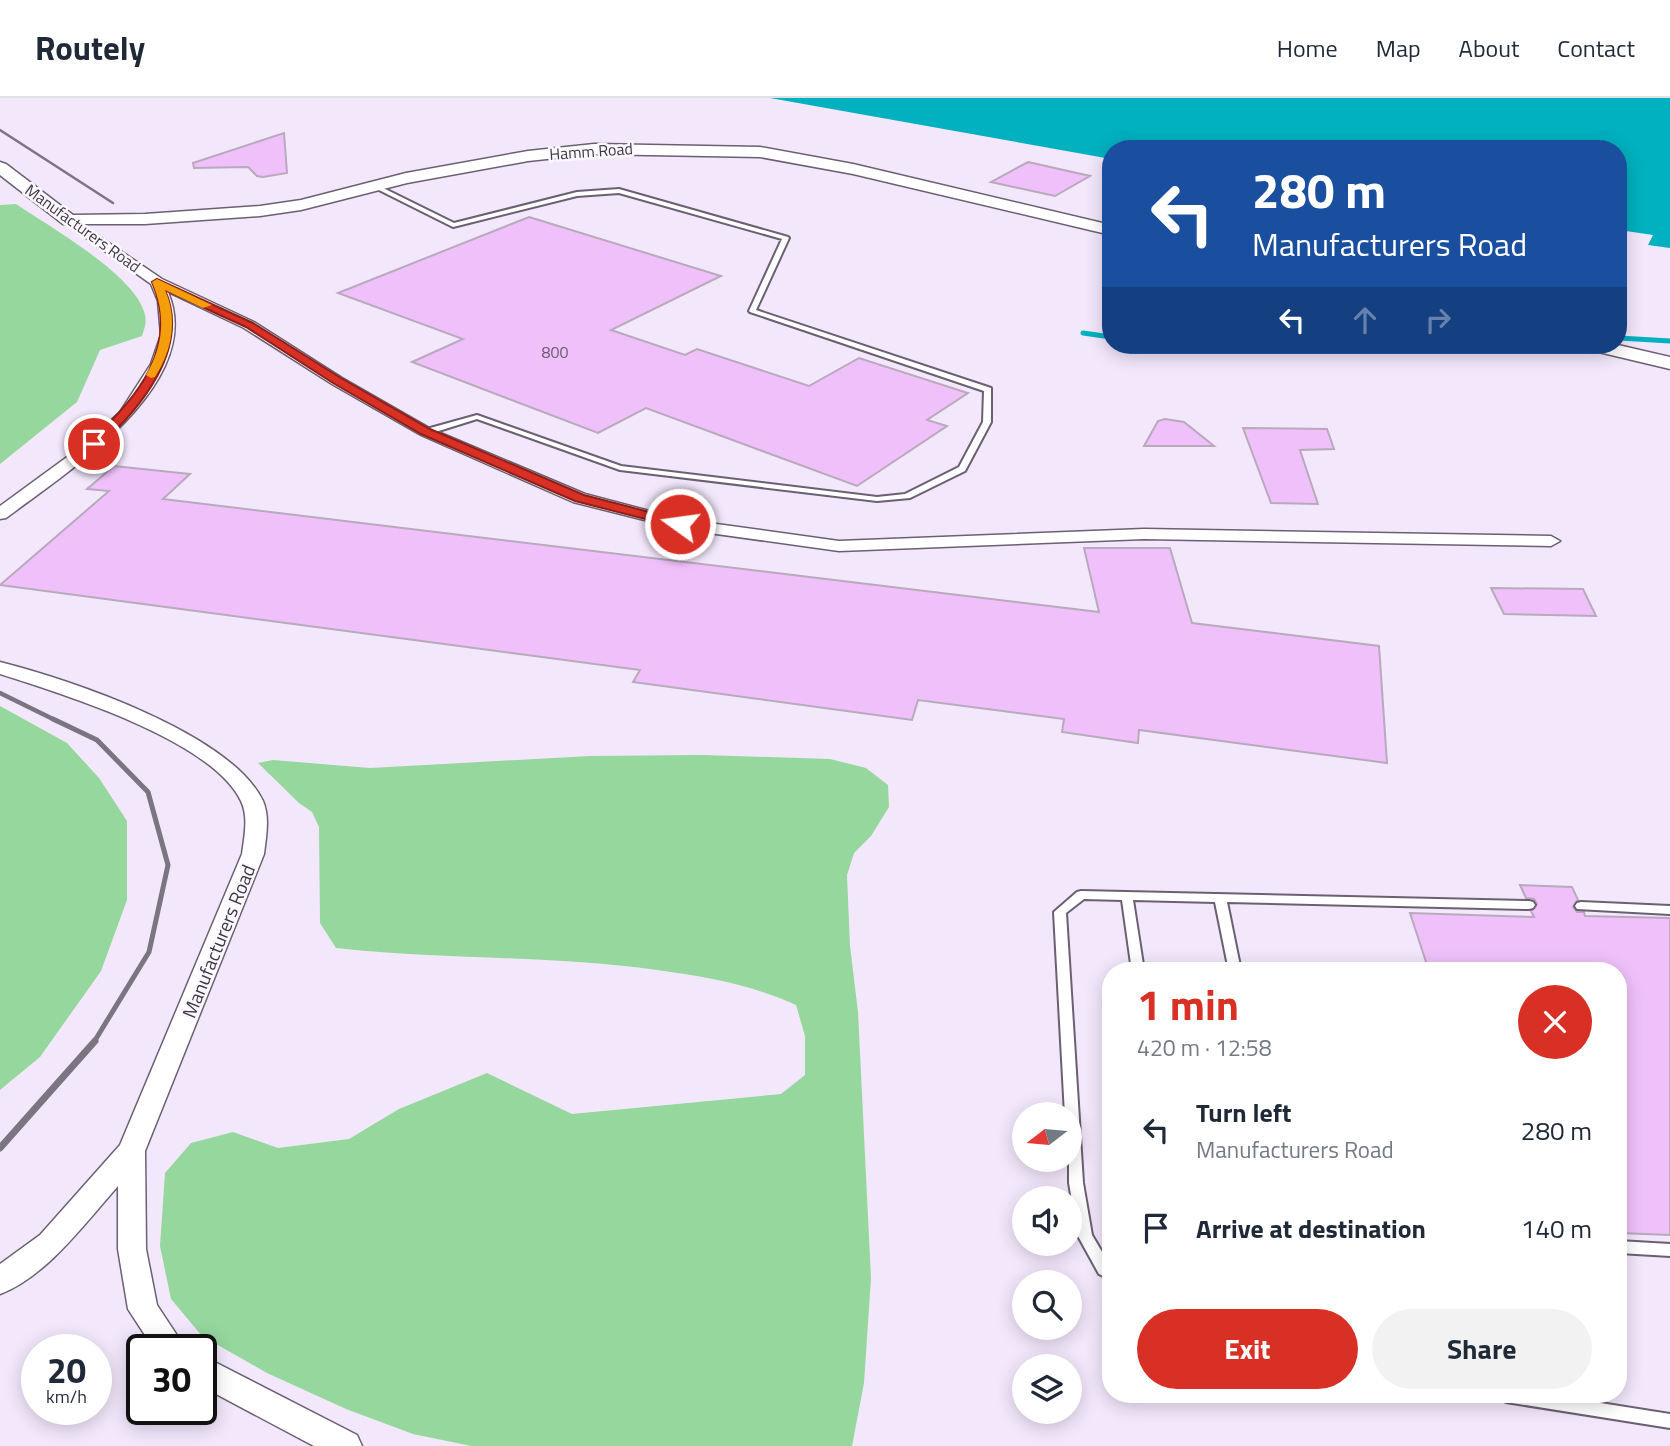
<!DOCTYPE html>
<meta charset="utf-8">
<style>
body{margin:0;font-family:"Titillium Web",sans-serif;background:#f2f2f3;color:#1f2937;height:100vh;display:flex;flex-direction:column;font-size:26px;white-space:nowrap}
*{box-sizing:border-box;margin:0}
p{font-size:23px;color:#747a83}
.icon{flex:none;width:38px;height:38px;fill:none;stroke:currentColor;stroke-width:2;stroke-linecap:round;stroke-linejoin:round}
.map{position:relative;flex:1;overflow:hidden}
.details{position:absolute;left:1102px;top:864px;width:525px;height:441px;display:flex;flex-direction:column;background:#fff;border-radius:28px;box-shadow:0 4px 18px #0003}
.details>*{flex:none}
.hud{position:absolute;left:1102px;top:42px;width:525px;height:214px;border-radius:28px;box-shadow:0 4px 18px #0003;background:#1a4fa0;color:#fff;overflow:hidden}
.needle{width:46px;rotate:254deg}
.fabs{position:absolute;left:1012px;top:1004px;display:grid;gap:14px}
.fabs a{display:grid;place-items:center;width:70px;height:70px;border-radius:50%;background:#fff;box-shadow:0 4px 18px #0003;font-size:35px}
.speed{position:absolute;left:21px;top:1236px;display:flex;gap:14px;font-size:35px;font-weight:700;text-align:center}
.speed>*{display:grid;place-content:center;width:91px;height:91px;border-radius:50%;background:#fff;box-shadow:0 4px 18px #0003;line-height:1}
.speed small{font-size:18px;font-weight:400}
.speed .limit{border:4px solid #111;border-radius:10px;background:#fff;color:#111}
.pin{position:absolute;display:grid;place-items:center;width:60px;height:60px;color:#fff;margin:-30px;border:4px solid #fff;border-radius:50%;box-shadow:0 2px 7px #0007}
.me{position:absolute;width:77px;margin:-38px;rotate:284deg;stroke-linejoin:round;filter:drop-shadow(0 0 5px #0008)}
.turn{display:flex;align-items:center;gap:24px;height:147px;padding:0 35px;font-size:32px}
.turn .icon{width:91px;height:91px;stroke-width:2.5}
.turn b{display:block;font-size:49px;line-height:60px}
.lanes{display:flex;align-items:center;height:66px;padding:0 35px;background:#0003;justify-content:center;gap:35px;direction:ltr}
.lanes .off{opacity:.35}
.round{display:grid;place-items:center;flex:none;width:74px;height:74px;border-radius:37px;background:#f2f2f3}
.overview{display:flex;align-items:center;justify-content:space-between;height:119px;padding:0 35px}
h1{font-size:42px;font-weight:700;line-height:52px;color:#d93025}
.primary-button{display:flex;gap:14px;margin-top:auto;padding:14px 35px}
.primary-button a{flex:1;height:80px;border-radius:42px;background:#d93025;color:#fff;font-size:28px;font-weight:700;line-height:80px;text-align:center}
.primary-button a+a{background:#f2f2f3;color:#1f2937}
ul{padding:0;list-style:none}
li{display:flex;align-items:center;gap:21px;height:98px;padding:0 35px}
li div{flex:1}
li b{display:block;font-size:26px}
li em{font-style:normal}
header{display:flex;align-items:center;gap:42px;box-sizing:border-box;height:98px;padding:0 35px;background:#fff;border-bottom:2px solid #e0e1e3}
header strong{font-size:33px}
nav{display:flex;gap:38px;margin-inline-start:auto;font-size:24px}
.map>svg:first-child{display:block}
.green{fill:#95d79d}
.water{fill:#01b1bf}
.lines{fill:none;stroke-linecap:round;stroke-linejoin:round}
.stream{stroke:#01b1bf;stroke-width:5}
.building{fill:#f0c0fb;stroke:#b8a9bc;stroke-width:2}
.lane-casing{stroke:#6b6072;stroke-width:4}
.street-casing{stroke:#6b6072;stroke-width:3}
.secondary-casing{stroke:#6b6072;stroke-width:3}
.lane{fill:#fff;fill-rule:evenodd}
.street{fill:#fff;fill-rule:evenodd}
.secondary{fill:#fff;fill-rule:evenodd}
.rail-far3{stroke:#7b7481;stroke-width:2.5}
.rail-far2{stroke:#7b7481;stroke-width:4.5}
.rail-far1{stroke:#7b7481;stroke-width:5}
.rail{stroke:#7b7481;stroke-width:7}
.route{fill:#d93025;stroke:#8d1f18;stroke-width:2}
.slow{fill:#f59e0b}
.labels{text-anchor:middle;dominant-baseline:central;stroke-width:5;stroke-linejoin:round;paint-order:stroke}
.far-street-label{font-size:16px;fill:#3d3841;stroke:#fbf8fd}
.number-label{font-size:16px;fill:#6a5a70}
.street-label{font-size:19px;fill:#3d3841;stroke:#fbf8fd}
</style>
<header>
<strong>Routely</strong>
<nav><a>Home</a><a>Map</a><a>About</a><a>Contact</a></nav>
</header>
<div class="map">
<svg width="1670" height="1348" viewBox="0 0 1670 1348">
<rect width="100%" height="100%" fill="#f3e7fc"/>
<path class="green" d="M16 106C50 129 137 178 145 217 147 224 144 232 142 238L100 252 77 304 0 366V107Z
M0 608 67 645 99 680 127 723V802L101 873 40 959 0 992Z
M703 657 830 661 866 670 888 687 889 709 871 738 854 755 847 777 850 848 858 914 871 1180 864 1285 852 1348H471L413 1336 346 1311 267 1275 202 1238 171 1201 160 1148 165 1075 191 1045 233 1034 278 1050 349 1041 399 1011 487 975 572 1016 781 996 805 977V938L796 907C750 886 706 879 657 872 550 857 443 862 336 850L320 825 319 729 312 714 299 705 258 665 273 662 370 670 590 658Z"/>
<path class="water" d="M770 0H1670V150L1648 147 1653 137 1619 132V51H1111V61Z"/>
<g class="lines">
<path class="stream" d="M1083 235 1111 239
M1619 240 1670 243
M1184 247 1276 251 1300 247"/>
</g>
<path class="building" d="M284 35 287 75 263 79 257 78 248 69 194 70 193 65Z
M1028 64 1090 78 1055 98 991 84Z
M529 119 721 178 611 232 685 257 697 251 809 288 859 260 968 295 927 322 947 328 857 388 646 310 598 335 412 264 463 241 338 195Z
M1165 321 1184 324 1214 348H1144L1158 323Z
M1243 330 1327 331 1334 351 1300 352 1318 406 1271 405Z
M114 368 190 376 163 401 1099 514 1084 450H1170L1192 525 1379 548 1387 665 1139 632 1138 645 1062 634 1064 621 918 602 912 622 633 584 640 572 0 487 109 393 87 391Z
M1491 490 1583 491 1596 518 1504 516Z
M1520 787 1572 789 1578 802 1573 809 1577 814H1584L1585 818 1670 820V1137L1619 1135V873H1429L1410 815 1534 819 1531 813 1537 806 1534 801 1526 800Z"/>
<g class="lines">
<g class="lane-casing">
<path id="lane" d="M373 87H377L454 125 577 94 619 91 788 139 789 140 756 212 991 290V324L965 373 910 400 877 403 620 372 477 321 429 336H423V332L477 317 621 368 877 399 905 396 959 369 983 324 984 293 750 214 749 213 782 141 619 95 577 98 453 129 373 89Z
M1081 793 1529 803 1533 804 1535 807 1533 810 1529 811 1227 804 1241 873H1229L1215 804 1133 802 1144 873H1132L1122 802 1084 801 1066 815 1083 1085 1092 1137 1111 1169V1182L1099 1176 1078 1138 1069 1085V1017H1065L1054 814 1077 794Z
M1581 804 1670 808V816L1577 811 1575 808 1577 805Z
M1619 1143 1670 1146V1158L1619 1155Z
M1498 1297H1550L1670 1316V1330L1506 1304 1501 1302Z"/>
</g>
<g class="street-casing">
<path id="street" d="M69 118 162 181 254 224 342 280 431 331 585 396 680 421 839 443 1144 431 1551 438 1560 443 1551 448 1144 441 839 453 680 431 573 404 421 337 332 286 244 230 168 194C207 286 66 375 6 420L0 421V408L89 343 120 314 151 266 161 237 158 203 151 186 65 125 63 122Z
M0 564C71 582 230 635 263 703 270 719 266 739 264 756L145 1053 146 1151 157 1207 186 1251H154L128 1211 118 1151V1088C86 1124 46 1179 0 1196V1166L40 1137 120 1047 242 756C244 740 249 719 241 703 212 642 63 596 0 576Z
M201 1257 357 1337 362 1348H314L201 1288Z"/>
</g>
<g class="secondary-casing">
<path id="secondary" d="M594 46 760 49 853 66 1111 127V137L853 76 760 59 594 56 528 63 407 85 301 112 260 118 145 126H63L0 77V64L6 66 73 117 145 116 260 108 301 102 406 75 528 53Z
M1583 247H1618L1670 259V271L1586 251Z"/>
</g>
<use href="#lane" class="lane"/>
<use href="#street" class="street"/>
<use href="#secondary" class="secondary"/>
<path class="rail-far3" d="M0 32 113 105"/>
<path class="rail-far2" d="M0 595 57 623"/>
<path class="rail-far1" d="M53 621 97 642 148 694 168 767 149 854 94 944"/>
<path class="rail" d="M0 1050 95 943"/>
</g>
<path class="route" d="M157 181 253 225 341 280 430 331 584 397 684 423 686 426 680 430 575 403 421 336 333 285 246 229 165 192C191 251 140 311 99 348H90V343C137 301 180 249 152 184Z"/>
<path class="slow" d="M157 181 212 207 203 210 165 192C178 221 172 253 155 279L151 280 146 277C164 247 166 216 152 184Z"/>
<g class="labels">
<g class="far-street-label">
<text transform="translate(591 53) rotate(-4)">Hamm Road</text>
<text transform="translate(83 130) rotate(36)">Manufacturers Road</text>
</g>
<g class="number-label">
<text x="555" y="254">800</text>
</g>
<g class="street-label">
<text transform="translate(218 843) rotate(-68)">Manufacturers Road</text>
</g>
</g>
</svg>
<div class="fabs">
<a><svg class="needle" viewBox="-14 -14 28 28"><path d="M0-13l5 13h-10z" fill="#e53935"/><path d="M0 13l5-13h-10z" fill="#747a83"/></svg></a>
<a><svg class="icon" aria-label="sound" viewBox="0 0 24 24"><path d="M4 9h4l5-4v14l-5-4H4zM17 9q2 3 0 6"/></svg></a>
<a><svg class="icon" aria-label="search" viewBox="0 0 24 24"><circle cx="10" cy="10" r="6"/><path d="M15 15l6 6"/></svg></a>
<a><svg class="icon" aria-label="layers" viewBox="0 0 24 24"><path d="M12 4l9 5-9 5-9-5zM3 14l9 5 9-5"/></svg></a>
</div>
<div class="speed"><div>20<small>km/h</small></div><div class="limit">30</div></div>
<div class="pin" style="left:94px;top:346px;background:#d93025"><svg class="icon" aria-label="arrive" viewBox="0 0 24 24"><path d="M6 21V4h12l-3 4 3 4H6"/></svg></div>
<svg class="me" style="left:680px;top:426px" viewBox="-20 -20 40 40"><circle r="17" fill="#d93025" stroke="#fff" stroke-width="3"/><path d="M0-11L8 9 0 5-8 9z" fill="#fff"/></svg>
<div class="hud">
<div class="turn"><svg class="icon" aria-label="left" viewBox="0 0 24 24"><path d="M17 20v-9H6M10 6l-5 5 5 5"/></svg><div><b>280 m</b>Manufacturers Road</div></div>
<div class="lanes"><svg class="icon" aria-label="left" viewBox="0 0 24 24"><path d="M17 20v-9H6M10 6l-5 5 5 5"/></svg><svg class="icon off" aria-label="ahead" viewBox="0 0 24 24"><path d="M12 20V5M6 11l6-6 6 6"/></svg><svg class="icon off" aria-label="right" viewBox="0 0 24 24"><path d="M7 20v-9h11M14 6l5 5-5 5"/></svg></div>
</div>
<section class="details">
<div class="overview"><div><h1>1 min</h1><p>420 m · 12:58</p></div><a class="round" style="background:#d93025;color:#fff"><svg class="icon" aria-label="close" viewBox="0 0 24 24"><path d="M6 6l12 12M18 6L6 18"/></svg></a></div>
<ul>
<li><svg class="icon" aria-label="left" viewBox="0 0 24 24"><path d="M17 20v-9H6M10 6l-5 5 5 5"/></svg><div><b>Turn left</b><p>Manufacturers Road</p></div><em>280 m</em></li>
<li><svg class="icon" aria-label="arrive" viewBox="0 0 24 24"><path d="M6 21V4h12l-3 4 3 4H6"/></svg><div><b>Arrive at destination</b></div><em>140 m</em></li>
</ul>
<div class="primary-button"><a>Exit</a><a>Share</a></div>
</section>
</div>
